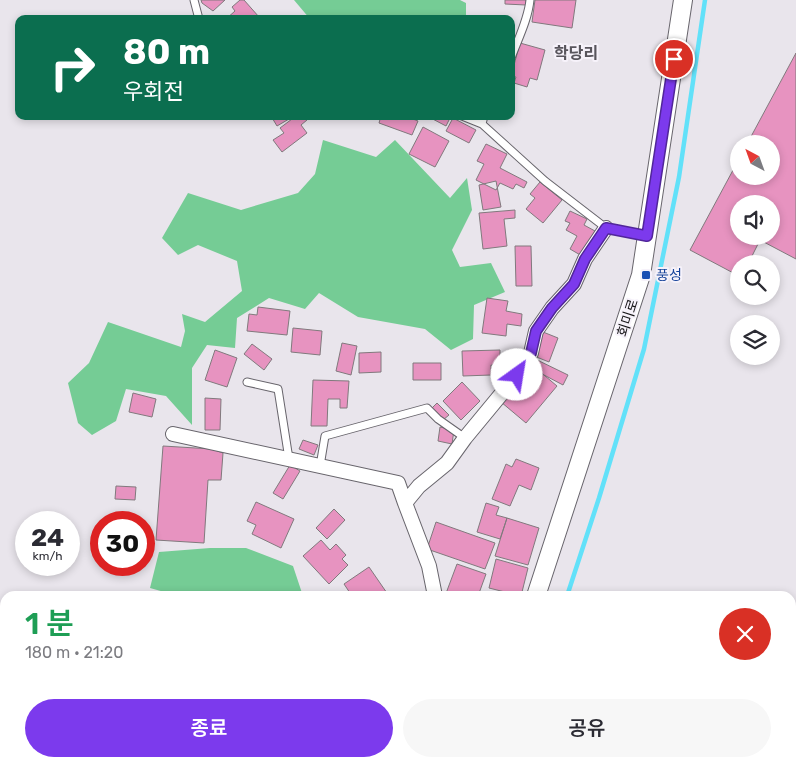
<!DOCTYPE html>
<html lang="ko">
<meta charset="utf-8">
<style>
body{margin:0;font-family:Rubik,"Noto Sans KR",sans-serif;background:#f7f7f7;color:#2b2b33;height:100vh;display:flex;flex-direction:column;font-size:19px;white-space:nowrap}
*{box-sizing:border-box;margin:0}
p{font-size:16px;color:#7c7c81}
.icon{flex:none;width:28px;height:28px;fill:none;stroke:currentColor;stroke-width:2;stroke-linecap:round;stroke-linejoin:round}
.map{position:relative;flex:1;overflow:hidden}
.details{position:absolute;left:0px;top:591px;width:796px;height:176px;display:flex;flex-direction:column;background:#fff;border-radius:15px 15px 0 0;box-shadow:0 2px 8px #0003}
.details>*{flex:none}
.banner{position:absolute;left:15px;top:15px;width:500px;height:105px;border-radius:10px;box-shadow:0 2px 8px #0003;background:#0b6e4f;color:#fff;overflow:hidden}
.needle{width:32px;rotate:319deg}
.buttons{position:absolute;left:730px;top:135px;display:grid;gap:10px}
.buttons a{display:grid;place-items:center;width:50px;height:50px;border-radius:50%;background:#fff;box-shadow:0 2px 8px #0003;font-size:25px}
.speed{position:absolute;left:15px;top:511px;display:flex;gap:10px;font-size:25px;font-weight:700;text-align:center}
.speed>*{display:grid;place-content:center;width:65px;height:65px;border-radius:50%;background:#fff;box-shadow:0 2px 8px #0003;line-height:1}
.speed small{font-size:12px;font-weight:400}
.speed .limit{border:8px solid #d22;background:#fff;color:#111}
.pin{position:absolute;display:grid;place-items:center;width:42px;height:42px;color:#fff;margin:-21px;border:2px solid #fff;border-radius:50%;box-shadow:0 1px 5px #0007}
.me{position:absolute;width:55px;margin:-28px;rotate:32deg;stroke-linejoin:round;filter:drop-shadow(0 0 4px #0008)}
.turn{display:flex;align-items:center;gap:18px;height:105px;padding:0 25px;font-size:22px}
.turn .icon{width:65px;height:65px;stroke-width:2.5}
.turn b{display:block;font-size:35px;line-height:42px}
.round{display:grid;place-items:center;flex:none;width:52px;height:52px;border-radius:26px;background:#f7f7f7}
.summary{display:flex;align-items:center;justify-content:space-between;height:85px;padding:0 25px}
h1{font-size:30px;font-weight:600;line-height:38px;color:#1e9e55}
.primary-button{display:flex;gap:10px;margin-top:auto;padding:10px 25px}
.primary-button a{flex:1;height:58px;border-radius:30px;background:#7c3aed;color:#fff;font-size:20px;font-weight:600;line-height:58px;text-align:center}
.primary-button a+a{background:#f7f7f7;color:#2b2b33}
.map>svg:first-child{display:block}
.forest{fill:#75cc95}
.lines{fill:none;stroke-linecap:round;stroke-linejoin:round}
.stream{stroke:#62e1f9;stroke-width:4.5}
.building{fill:#e793c0;stroke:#81797d;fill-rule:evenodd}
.service-casing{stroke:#68656c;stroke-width:9}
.minor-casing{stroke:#68656c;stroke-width:16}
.tertiary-casing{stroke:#68656c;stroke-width:20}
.service{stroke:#fff;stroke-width:7}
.minor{stroke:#fff;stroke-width:14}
.tertiary{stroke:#fff;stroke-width:18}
.route-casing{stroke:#51269a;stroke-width:12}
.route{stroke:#7c3aed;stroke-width:9}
.transit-dot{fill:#1a4fb4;stroke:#f6f2fa;stroke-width:2}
.labels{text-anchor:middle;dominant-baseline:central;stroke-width:4;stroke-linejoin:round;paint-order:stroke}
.transit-label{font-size:14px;fill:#164399;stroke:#f6f2fa;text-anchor:start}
.street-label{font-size:14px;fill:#141315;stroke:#f6f2fa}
.quarter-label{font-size:16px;font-weight:bold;fill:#58555c;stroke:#f6f2fa}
</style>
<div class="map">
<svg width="796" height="767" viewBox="0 0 796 767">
<rect width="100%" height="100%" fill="#e9e5ec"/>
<path class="forest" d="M294 0H460L466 3V19H310Z
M323 140 376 157 395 140 450 198 467 178 472 210 452 250 460 267 491 263 505 292 474 305 473 339 451 350 425 329 358 317 319 293 305 309 269 298 237 318 235 348 207 345 192 368V425L166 396 126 389 116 421 92 435 78 423 68 383 89 363 108 322 181 347 185 331 182 314 205 322 242 291 237 261 198 245 178 255 162 238 188 193 241 210 298 193 315 174Z
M210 548H246L293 566 303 596H175V595L150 588 159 552Z
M239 763H272L273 767H231Z
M322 763V762L399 763 397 767H323Z"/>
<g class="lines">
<path class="stream" d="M567 596 599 498 644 349 679 177 705 0
M499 767 501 762"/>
</g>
<path class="building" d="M201 0H225L213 11 202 3Z
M240 0H244L259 17 257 19H226L235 11 232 7Z
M505 0H526V5L505 4Z
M535 0H576L572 28 532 22Z
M520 43 545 50 537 80 530 78 527 87 514 83 516 77 511 76Z
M796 53V259L760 240 748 264H739V276L690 250 739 159V176H771V144H747ZM739 204H771V236H739Z
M271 116H288L289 119 277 126Z
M296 116H304L307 120 301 125 307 133 282 152 273 140 284 133 280 128Z
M381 116H405L418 121 412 135 379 123Z
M427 116H451L446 126Z
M453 118 476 130 469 143 446 131Z
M423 127 449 141 435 167 409 154Z
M486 144 507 154 500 168 527 182 524 188 516 184 513 189 500 183 496 190 476 180 484 164 477 161Z
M496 181 501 207 483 210 479 185Z
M540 182 562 200 543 223 526 209 535 198 530 194Z
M515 210V218L504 219 507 246 483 249 479 213Z
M570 211 587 219 584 225 595 231 582 256 570 249 577 236 566 230 570 223 565 221Z
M515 246H531L532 286H516Z
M487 298 508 301 506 311 522 314 521 326 507 324 506 336 482 333Z
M258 307 290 311 287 335 247 331 249 314 257 315Z
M293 328 322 331 320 355 291 352Z
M543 332 558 338 549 362 534 356Z
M342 343 357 346 351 375 336 371Z
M252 344 272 359 264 370 244 354Z
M215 350 237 358 227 387 205 380Z
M500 350V365H491V375L463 376 462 351Z
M381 352V372L359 373V353Z
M531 357 568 375 563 385 527 366Z
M413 363H441V380H413Z
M532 365 557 386 526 423 501 402Z
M313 380 349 381 347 408H340V399H328L327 426H311Z
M462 382 480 401 461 420 443 401Z
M133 393 156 399 152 417 129 412Z
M205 398 221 399 220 430H205Z
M437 403 449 415 443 420 431 409Z
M440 427 454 430 452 444 438 441Z
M303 440 318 445 314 455 299 449Z
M163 446 212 449 223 453 221 480H208L204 543 156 540Z
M516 459 539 468 531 490 519 485 510 506 492 499 506 464 512 467Z
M290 465 300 471 283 499 273 493Z
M116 486 136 487 135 500 115 499Z
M256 502 294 519 281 548 252 534 256 525 247 521Z
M486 503 499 507 496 515 507 518 500 539 477 532Z
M334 509 345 520 327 539 316 528Z
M507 518 539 528 528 565 495 556Z
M436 522 495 543 485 569 427 549Z
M321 540 330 550 336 544 346 555 342 559 348 565 329 584 303 556Z
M496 559 528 568 521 596 489 588Z
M457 564 486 574 478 596H445Z
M369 567 389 596H352L344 584Z
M5 661V685H0V662Z"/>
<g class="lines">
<g class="service-casing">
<path id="service" d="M194 0 199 19
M511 58C518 39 528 20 530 0
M462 116 482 124 545 181 606 228 647 236
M482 124 484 116
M247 382 278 389 289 459
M320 466 325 436 427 408 438 419 465 438
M117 762 122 767"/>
</g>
<g class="minor-casing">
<path id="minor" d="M173 434 398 483 405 503
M435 596 429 566 405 503 419 486 447 463 465 438 517 375 531 353 536 331 552 308 574 284 585 259 606 228
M157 767 173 762"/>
</g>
<g class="tertiary-casing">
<path id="tertiary" d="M536 596 641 275 683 0
M469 767 471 762"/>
</g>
<use href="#service" class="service"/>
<use href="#minor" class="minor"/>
<use href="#tertiary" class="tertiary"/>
</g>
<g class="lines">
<g class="route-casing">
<path id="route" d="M517 375 531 353 536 331 552 308 574 284 585 259 606 228 647 236 674 59"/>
</g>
<use href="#route" class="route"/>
</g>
<rect class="transit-dot" x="641" y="270" width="10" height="10" rx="2.5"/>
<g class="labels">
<g class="transit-label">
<text x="656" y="275">풍성</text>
</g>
<g class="street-label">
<text transform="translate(628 318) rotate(-72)">회미로</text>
</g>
<g class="quarter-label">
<text x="576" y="53">학당리</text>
</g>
</g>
</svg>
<div class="buttons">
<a><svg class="needle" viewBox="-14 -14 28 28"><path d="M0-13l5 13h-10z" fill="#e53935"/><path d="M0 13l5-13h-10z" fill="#7c7c81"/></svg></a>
<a><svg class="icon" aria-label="sound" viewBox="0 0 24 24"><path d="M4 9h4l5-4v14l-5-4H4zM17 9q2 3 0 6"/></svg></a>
<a><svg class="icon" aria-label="search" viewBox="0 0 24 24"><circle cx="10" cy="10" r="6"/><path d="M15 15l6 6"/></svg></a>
<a><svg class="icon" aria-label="layers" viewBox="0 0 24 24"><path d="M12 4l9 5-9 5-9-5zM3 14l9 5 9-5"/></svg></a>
</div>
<div class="speed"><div>24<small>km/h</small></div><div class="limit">30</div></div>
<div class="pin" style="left:674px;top:59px;background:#d93025"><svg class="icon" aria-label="arrive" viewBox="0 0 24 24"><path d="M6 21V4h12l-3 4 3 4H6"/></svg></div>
<svg class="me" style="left:517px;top:375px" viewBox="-20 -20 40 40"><circle r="19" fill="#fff"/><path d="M0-13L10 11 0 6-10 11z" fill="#7c3aed"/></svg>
<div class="banner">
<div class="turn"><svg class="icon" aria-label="right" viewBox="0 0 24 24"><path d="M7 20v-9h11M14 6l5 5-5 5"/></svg><div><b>80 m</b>우회전</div></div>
</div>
<section class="details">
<div class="summary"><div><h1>1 분</h1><p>180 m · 21:20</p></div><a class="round" style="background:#d93025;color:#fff"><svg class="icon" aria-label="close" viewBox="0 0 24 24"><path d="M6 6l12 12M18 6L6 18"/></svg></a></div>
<div class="primary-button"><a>종료</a><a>공유</a></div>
</section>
</div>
